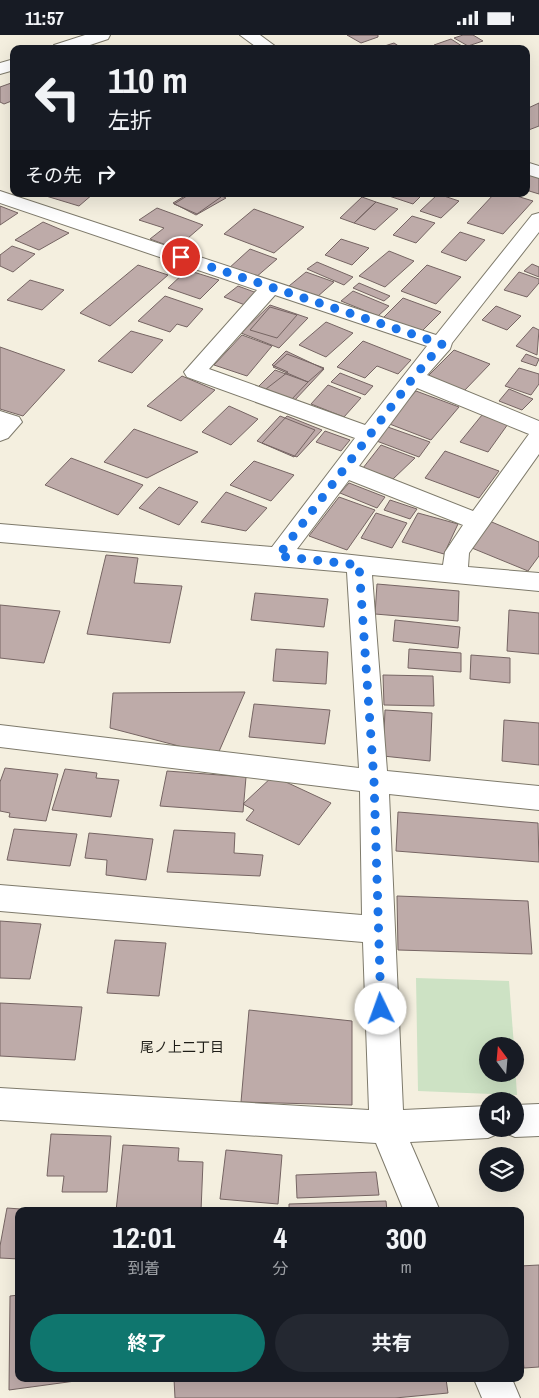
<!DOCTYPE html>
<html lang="ja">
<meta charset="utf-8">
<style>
body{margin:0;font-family:"Archivo Narrow","Noto Sans JP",sans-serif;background:#242831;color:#f1f3f6;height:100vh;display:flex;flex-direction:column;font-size:19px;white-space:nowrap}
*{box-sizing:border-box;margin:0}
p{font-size:16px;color:#9ea1a6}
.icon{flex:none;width:28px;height:28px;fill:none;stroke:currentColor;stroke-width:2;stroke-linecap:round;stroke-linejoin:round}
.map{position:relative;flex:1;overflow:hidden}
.details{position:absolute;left:15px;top:1172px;width:509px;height:175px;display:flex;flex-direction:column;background:#171b24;border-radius:10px;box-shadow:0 5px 20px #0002}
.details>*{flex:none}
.banner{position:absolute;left:10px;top:10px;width:520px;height:152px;border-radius:10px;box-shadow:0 5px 20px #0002;background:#171b24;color:#f1f3f6;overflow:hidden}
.needle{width:32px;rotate:344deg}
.fabs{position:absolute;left:479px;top:1002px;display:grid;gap:10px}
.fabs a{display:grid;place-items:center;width:45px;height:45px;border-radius:50%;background:#171b24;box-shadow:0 5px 20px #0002;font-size:25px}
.pin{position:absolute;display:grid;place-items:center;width:42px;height:42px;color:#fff;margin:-21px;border:2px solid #fff;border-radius:50%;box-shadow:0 1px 5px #0007}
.me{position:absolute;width:55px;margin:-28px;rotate:357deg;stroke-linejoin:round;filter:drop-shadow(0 0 4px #0008)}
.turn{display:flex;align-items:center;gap:18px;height:105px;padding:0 15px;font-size:22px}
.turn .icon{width:65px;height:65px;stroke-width:2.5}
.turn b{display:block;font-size:35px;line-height:42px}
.then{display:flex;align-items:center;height:48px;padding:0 15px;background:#0003;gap:10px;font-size:19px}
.eta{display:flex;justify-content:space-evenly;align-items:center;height:85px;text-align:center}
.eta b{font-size:30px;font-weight:700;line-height:35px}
.action{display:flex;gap:10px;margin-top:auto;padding:10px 15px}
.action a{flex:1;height:58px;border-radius:30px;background:#0f766e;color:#fff;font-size:20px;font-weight:700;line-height:58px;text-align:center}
.action a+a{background:#242831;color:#f1f3f6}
.status{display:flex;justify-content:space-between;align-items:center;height:35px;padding:0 25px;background:#171b24;direction:ltr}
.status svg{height:14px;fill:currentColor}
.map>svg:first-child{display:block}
.green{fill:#cde2c4}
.building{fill:#beaba9;stroke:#766563}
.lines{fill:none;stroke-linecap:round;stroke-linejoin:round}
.minor-casing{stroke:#7e7a6b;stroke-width:2}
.major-casing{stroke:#7e7a6b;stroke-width:2}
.minor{fill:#fff;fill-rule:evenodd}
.major{fill:#fff;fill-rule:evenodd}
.route{stroke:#1a73e8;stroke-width:9;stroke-dasharray:0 16.2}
.labels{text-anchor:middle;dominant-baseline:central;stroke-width:4;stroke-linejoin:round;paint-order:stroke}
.neighbourhood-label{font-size:14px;fill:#1e1d17;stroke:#f4efdf}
</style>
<div class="status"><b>11:57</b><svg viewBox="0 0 49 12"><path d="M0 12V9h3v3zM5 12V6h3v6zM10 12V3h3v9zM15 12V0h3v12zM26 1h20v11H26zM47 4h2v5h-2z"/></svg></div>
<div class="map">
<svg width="539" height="1363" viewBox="0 0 539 1363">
<rect width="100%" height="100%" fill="#f4efdf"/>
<path class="green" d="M416 943 509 946 514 1011H488V1039H515V1030L517 1060 418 1056Z"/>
<path class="building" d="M347 0H378V2L361 8Z
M463 0H473L483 6 468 11 454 3Z
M451 4 465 13 439 14 434 10Z
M394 8 403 14H375Z
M14 47V65L4 69 0 67V52Z
M539 68V91L526 96V74Z
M526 137 539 141V159L526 155Z
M49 159H93L79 171 46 161Z
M188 159H218L226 163 196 180 173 168Z
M190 159H213L221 162 197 179 174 169Z
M387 159H423L413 169 386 160Z
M438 159 459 166 441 183 420 176Z
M494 159H510L533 166 503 199 467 188Z
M362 162 376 167 354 188 340 183Z
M376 167 398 174 375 195 354 188Z
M0 171 18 178 0 190Z
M157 173 203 190 188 203 193 206 180 215 150 204 164 193 139 185Z
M254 174 304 192 274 218 224 199Z
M412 181 435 188 416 208 393 200Z
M43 187 69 198 39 215 15 205Z
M460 197 485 205 466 226 441 217Z
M341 204 369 213 352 230 325 220Z
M12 211 35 219 13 237 0 231V220Z
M250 214 277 224 255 243 228 234Z
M389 216 414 226 385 252 359 241Z
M317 227 353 242 344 250 307 234Z
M532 229 539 232V242L524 236Z
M138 230 168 240 110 291 80 278Z
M427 230 461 242 436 269 401 256Z
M187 235 219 245 200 264 168 253Z
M306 237 334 247 317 262 289 251Z
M519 237 539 244V248L527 262 504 255Z
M30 245 64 255 42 275 7 265Z
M359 248 390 261 384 266 353 253Z
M238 251 257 258 245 270 224 262Z
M353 256 389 271 378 281 341 266Z
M165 261 203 274 187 292 177 289 170 297 138 286Z
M403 263 441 277 417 301 380 286Z
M270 270 308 283 279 313 241 298Z
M496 271 521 281 507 295 482 285Z
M270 272 297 280 277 303 250 295Z
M326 287 353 298 326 322 299 310Z
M533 292 539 295 537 320 516 311Z
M131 296 163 305 132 338 98 326Z
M242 300 272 311 247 341 214 330Z
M363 306 411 325 398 339 377 331 365 343 337 332Z
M0 312 65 335 23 381 0 374Z
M454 315 490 329 464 356 428 341Z
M286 316 324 334 294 366 266 354 288 337 272 330Z
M287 319 324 333 308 347 273 332Z
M526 319 539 324 536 331 521 326Z
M519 333 539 339V349L531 360 505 351Z
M275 335 308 347 291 365 258 352Z
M340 338 373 351 365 360 331 347Z
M182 341 215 355 181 386 147 371Z
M328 350 361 363 344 382 311 369Z
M509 354 533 364 522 375 499 366Z
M416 356 459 372 431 405 387 388Z
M229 371 258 384 231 410 202 397Z
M482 380 508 389 488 417 460 407Z
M280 381 315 395 294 422 257 406Z
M287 381 322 395 297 422 262 408Z
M385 391 430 407 419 422 374 405Z
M134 394 198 417 147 443 104 427Z
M325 396 350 405 341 416 316 407Z
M381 410 415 423 393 444 363 433Z
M445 416 499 436 479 463 425 443Z
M71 423 143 450 118 480 45 450Z
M254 426 294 440 271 466 230 450Z
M349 448 385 462 377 473 340 458Z
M159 452 198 467 179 490 139 473Z
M226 457 267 473 246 496 201 487Z
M339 462 375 475 347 515 309 501Z
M390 465 417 474 410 484 384 475Z
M376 478 407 488 392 513 361 503Z
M418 478 458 489 444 519 402 507Z
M487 485 539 507V521L528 536 467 511Z
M106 520 138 523 134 548 182 551 170 608 87 599Z
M377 549 459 556 458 586 375 579Z
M255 558 328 564 324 592 251 585Z
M0 570 60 576 44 628 0 623Z
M509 575 539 578V619L507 616Z
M395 585 460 592 458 613 393 606Z
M276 614 328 617 326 649 273 646Z
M409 614 461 618V637L408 633Z
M471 620 510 623V648L470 644Z
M383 640 433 641 434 671 384 670Z
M245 657 217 721 110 693 113 658Z
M254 669 330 675 325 709 249 702Z
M385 675 432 678 430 726 383 721Z
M504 685 539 688V730L502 726Z
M5 733 58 739 46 786 9 782 10 778 0 776V747Z
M65 734 97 738 96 743 119 745 111 782 52 775Z
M167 736 246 742 243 777 160 771Z
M273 741 331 768 299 810 246 785 254 775 243 769Z
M398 777 538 788 539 827 396 816Z
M14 794 77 799 70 831 7 825Z
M174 795 235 798 234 818 263 820 260 841 167 837Z
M89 798 153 804 146 845 106 840 107 825 85 823Z
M397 861 528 866 532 919 398 915Z
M0 886 41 889 30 944 0 943Z
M115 905 166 908 159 961 107 958Z
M0 968 82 972 75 1025 0 1021Z
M249 975 352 986V1070L241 1067Z
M51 1099 111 1101 107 1157H62L64 1141H47Z
M123 1110 179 1113 178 1126 203 1127 201 1176H116Z
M226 1115 282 1120 278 1169 220 1164Z
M376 1137 379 1160 297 1163 296 1140Z
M386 1166 387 1176H289V1169Z
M7 1173 48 1176H19V1224L0 1223V1211Z
M539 1230V1332L524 1333 520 1302V1231Z
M19 1260V1344H90L9 1355 10 1261Z
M174 1344H446L448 1358 395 1363H175Z"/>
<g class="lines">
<g class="minor-casing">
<path id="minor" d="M240 0H260L279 14H259Z
M526 127 539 131V143L526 139Z
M0 156 436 300 532 180 539 178V197L452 308 450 314 427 340 539 386V419L469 518 468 532 539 538V556L372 540 387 736 539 751V775L389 759 403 1075 488 1071V1094H515V1070L539 1069V1101L515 1102 503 1097 502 1094 500 1098 488 1103 410 1107 440 1176H404L376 1108 0 1085V1053L369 1075 363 907 0 876V850L362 880 360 756 0 712V690L359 733 347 537 0 507V489L272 512 355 403 187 342 184 337 257 255 0 168ZM275 260 427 311 365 390 209 334ZM417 353 529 399 473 476 359 431ZM349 445 463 490 445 517 443 530 297 514Z
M0 376 19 382 22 387 8 403 0 406Z
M474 1344H512L520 1363H482Z"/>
</g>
<g class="major-casing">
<path id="major" d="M85 0H110L108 4 78 14H52L54 10Z
M14 24V35L0 39V28Z"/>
</g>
<use href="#minor" class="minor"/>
<use href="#major" class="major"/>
</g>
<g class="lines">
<path class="route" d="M181 222 442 309 413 343 278 521 359 530 374 746 381 974"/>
</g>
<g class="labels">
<g class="neighbourhood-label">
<text x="182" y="1012">尾ノ上二丁目</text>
</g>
</g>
</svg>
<div class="fabs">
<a><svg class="needle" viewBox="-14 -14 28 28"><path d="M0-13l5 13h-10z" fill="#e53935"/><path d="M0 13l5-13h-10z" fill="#9ea1a6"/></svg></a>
<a><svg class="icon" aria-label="sound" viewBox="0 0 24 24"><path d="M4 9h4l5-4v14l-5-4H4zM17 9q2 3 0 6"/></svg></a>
<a><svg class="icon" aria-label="layers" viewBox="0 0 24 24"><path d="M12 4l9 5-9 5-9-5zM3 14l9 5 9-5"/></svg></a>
</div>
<div class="pin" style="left:181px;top:222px;background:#d93025"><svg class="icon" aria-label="arrive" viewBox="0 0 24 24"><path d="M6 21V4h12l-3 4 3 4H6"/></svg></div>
<svg class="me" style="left:381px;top:974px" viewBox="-20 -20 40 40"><circle r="19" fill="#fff"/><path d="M0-13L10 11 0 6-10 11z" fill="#1a73e8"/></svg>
<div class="banner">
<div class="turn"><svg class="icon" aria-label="left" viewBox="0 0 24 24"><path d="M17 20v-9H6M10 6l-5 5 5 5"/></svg><div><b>110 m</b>左折</div></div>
<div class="then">その先<svg class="icon" aria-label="right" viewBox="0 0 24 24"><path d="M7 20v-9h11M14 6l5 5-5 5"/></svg></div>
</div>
<section class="details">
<div class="eta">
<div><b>12:01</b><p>到着</p></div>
<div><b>4</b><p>分</p></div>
<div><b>300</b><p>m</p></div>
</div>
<div class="action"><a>終了</a><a>共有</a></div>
</section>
</div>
